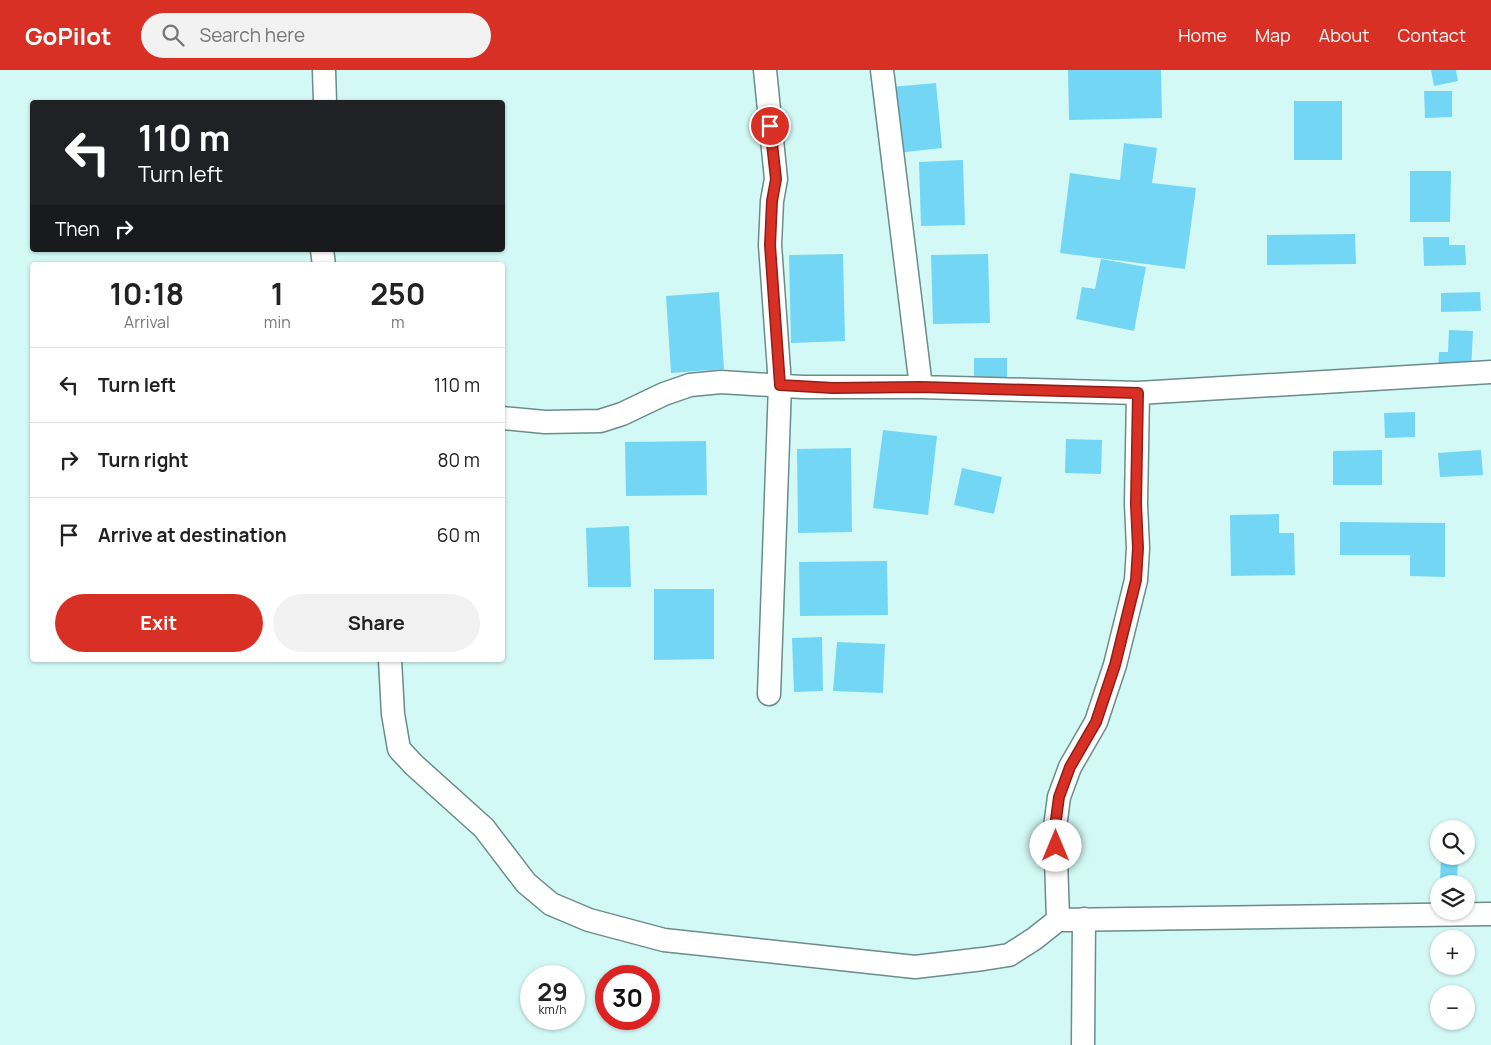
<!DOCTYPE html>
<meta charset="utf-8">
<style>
body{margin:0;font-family:Manrope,sans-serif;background:#f2f2f2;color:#222;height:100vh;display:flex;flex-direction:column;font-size:19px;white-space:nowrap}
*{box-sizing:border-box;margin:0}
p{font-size:16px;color:#767676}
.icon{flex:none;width:28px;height:28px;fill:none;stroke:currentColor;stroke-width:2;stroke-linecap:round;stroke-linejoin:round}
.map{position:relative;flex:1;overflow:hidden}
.drawer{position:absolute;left:30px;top:192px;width:475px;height:400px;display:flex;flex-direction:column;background:#fff;border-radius:5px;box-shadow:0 1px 4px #0004}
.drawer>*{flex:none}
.banner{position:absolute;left:30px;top:30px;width:475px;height:152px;border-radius:5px;box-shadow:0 1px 4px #0004;background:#202124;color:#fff;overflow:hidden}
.tools{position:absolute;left:1430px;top:750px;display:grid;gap:10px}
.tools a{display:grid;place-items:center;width:45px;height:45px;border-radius:50%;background:#fff;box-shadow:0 1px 4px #0004;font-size:25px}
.speed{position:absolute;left:520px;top:895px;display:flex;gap:10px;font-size:25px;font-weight:700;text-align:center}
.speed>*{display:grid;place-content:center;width:65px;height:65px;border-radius:50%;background:#fff;box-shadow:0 1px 4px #0004;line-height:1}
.speed small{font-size:12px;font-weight:400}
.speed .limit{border:8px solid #d22;background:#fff;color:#111}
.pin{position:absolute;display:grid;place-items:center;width:42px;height:42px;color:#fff;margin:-21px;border:2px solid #fff;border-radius:50%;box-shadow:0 1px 5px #0007}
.me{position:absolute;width:55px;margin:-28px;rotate:0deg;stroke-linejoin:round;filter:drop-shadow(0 0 4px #0008)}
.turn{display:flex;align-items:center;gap:18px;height:105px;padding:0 25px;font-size:22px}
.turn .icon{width:65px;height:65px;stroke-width:2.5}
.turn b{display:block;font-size:35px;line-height:42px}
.then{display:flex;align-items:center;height:48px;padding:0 25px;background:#0003;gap:10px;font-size:19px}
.eta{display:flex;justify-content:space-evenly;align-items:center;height:85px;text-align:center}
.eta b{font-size:30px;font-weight:700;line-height:35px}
.cta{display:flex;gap:10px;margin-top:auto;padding:10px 25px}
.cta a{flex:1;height:58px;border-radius:30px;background:#d93025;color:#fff;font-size:20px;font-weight:700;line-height:58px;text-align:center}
.cta a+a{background:#f2f2f2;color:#222}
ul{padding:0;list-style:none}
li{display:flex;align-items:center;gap:15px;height:75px;padding:0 25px;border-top:1px solid #e0e0e0}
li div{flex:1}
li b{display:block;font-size:19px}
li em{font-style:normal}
header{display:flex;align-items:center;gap:30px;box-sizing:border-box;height:70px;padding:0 25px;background:#d93025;color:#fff}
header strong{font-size:24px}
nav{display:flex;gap:28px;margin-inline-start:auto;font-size:18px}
.search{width:350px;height:45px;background:#f2f2f2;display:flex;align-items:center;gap:12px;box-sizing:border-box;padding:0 18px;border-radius:28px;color:#767676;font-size:19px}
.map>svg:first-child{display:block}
.building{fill:#74d6f5}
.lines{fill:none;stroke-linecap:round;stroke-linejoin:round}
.street-casing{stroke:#6a8c8a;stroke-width:25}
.street{stroke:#fff;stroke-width:22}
.route-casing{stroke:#8d1f18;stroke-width:12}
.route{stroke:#d93025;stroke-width:9}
</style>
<header>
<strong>GoPilot</strong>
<div class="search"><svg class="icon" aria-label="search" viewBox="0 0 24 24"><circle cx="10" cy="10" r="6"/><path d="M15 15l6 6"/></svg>Search here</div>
<nav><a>Home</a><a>Map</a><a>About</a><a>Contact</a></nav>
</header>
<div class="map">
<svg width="1491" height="975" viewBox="0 0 1491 975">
<rect width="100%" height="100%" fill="#d3f9f6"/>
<path class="building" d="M1068 0H1161L1162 48 1069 50Z
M1431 0H1456L1458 11 1434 16Z
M936 13 942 78 897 83 891 17Z
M1424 21H1452V47L1425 48Z
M1294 31H1342V90H1294Z
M1124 73 1157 78 1152 113 1196 118 1185 199 1060 183 1070 103 1120 110Z
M963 90 965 155 921 156 919 92Z
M1410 101H1451L1450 152H1410Z
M1355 164 1356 194 1267 195V165Z
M1423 167H1449V175H1465L1466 195 1424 196Z
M843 184 845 271 791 273 789 185Z
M988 184 990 253 933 254 931 185Z
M1101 189 1146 197 1134 261 1076 249 1082 217 1095 219Z
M719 222 724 299 671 303 666 226Z
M1480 222 1481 241 1441 242V223Z
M1449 260 1473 261 1471 301 1438 299 1439 282H1448Z
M974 288H1007V309H974Z
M1415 342V367L1385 368 1384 343Z
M883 360 937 366 928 445 873 438Z
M1066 369 1102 370 1101 404 1065 403Z
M706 371 707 425 626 426 625 372Z
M851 378 852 462 798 463 797 379Z
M1382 380V415H1333V381Z
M1481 380 1483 405 1440 407 1438 383Z
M962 398 1002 407 994 444 954 435Z
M1279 444V463H1294L1295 505 1231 506 1230 445Z
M1340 452 1445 453V507L1410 506V485H1340Z
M629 456 631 517H588L586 458Z
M887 491 888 545 800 546 799 492Z
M654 519H714V589L654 590Z
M822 567 823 621 794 622 792 568Z
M837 572 885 574 883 623 833 621Z
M1441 786H1458L1457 814H1440Z"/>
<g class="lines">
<g class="street-casing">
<path id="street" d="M324 0 325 32
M765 0 776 109 772 131 770 175 780 315 769 624
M882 0 921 317
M322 180 324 195
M502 348 545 352 600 351 622 344 664 324 690 315 721 312 802 317H921L1138 323 1491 302
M390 590 393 644 399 679 414 695 484 758 526 813 551 834 589 850 664 870 915 897 983 889 1009 885 1034 869 1058 850 1491 844
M1058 850 1055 757 1059 727 1070 697 1096 652 1115 595 1136 510 1138 478 1136 434 1138 323
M1083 975 1084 849"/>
</g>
<use href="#street" class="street"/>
</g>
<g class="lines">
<g class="route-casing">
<path id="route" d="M770 56 776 109 772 131 770 175 780 315 833 318 921 317 1138 323 1136 434 1138 478 1136 510 1115 595 1096 652 1070 697 1059 727 1055 757 1056 776"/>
</g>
<use href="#route" class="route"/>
</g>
</svg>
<div class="tools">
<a><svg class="icon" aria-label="search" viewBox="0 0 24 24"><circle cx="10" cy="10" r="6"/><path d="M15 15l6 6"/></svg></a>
<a><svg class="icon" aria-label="layers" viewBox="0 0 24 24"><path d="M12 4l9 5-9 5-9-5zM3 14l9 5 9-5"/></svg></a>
<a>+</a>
<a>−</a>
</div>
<div class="speed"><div>29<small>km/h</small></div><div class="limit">30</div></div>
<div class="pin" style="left:770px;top:56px;background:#d93025"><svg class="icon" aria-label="arrive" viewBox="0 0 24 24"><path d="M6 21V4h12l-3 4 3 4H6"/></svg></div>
<svg class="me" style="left:1056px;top:776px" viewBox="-20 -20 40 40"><circle r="19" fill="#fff"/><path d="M0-13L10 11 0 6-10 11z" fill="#d93025"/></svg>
<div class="banner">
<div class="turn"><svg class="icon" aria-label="left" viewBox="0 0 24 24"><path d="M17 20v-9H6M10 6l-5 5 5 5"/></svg><div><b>110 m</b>Turn left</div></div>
<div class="then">Then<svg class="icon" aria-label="right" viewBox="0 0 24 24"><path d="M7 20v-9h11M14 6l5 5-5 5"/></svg></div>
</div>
<section class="drawer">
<div class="eta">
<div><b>10:18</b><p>Arrival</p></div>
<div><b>1</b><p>min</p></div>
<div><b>250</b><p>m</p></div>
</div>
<ul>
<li><svg class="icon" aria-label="left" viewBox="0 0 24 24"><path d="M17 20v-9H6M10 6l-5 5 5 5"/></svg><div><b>Turn left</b></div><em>110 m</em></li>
<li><svg class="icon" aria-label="right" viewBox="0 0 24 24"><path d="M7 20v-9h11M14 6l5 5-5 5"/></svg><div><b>Turn right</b></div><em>80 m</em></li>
<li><svg class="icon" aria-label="arrive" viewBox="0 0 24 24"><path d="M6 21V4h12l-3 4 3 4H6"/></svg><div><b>Arrive at destination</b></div><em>60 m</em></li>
</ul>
<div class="cta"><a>Exit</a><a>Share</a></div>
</section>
</div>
